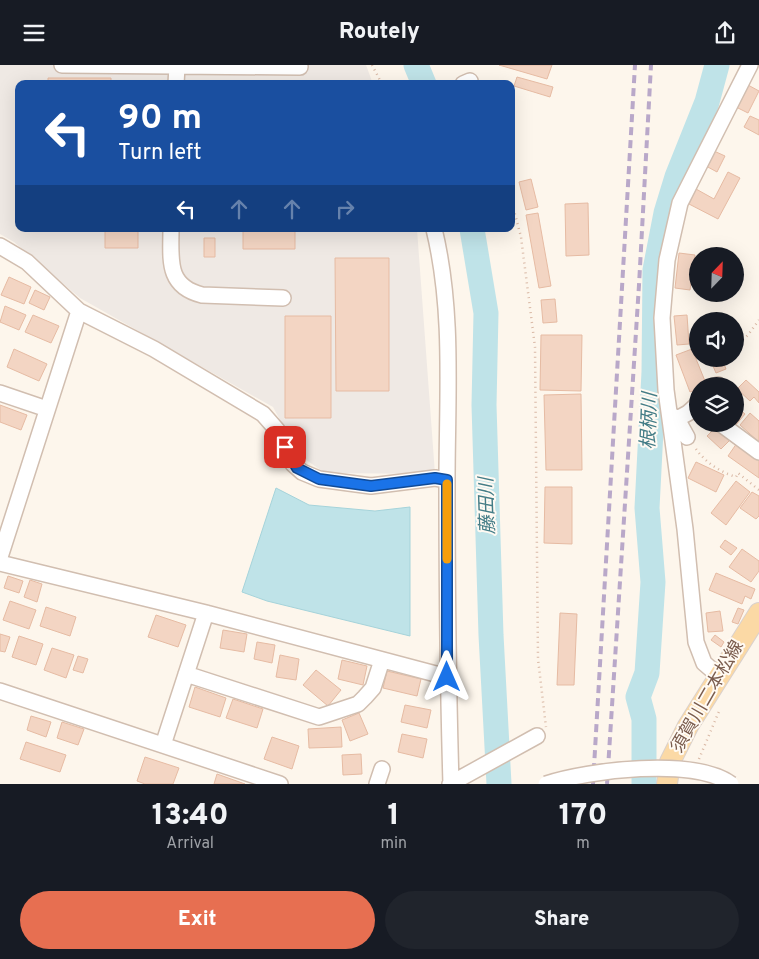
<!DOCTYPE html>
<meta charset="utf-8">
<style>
body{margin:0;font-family:Overpass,"Noto Sans JP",sans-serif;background:#20242c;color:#f1f3f6;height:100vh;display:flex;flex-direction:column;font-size:19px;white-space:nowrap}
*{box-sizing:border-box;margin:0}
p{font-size:16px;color:#9ea1a6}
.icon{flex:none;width:28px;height:28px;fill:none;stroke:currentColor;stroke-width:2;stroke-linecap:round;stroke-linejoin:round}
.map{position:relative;height:719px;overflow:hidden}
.sheet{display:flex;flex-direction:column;background:#171b24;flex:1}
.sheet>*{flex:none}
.hud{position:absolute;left:15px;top:15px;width:500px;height:152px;border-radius:10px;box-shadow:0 5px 20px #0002;background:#1a4fa0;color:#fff;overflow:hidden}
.needle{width:32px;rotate:23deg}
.controls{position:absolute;left:689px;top:182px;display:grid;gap:10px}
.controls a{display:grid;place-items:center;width:55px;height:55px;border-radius:50%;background:#171b24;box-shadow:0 5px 20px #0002;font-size:25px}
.pin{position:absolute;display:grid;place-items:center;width:42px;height:42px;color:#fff;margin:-21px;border-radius:10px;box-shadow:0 2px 8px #0006}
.me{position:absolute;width:55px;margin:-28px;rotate:0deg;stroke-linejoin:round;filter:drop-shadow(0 0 4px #0008)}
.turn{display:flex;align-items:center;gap:18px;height:105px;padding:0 20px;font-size:22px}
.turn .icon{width:65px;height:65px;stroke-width:2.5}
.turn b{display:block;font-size:35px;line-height:42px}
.lanes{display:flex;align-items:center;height:48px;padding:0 20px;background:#0003;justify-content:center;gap:25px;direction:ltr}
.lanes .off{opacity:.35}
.eta{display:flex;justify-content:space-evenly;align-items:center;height:85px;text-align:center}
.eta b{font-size:30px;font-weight:800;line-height:35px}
.cta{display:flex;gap:10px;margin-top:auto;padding:10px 20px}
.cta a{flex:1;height:58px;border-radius:30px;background:#e76f51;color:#fff;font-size:20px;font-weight:800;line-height:58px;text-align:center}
.cta a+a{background:#20242c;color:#f1f3f6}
header{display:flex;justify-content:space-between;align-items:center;height:65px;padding:0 20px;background:#171b24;font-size:22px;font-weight:800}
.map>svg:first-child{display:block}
.industrial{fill:#efe9e4}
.water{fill:#bfe3e8;stroke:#a5d3da}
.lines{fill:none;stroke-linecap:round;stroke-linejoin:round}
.river{stroke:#bfe3e8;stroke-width:25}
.building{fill:#f3d5c3;stroke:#e6bba3}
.minor-casing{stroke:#d1beb0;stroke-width:18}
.major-casing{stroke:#dad1cd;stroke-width:22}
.path{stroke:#d9b8a5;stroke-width:2.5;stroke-dasharray:1 4;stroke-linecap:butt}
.minor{stroke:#fff;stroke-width:15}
.major{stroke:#fbd9a5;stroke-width:20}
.rail{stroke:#b9a8c9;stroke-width:4;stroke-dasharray:8 5;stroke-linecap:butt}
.minor-bridge-casing{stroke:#d1beb0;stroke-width:18;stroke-linecap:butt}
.minor-bridge{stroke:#fff;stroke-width:15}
.route-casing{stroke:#114b97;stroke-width:12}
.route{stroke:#1a73e8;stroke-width:9}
.slow{stroke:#f59e0b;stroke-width:9}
.labels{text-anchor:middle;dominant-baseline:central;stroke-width:4;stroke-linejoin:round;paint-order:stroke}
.street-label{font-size:18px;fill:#7a5c4d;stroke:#fffaf3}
.water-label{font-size:19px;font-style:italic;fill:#437c86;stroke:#fffaf3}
</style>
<header><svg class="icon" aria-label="menu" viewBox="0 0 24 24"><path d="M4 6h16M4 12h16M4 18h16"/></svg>Routely<svg class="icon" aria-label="share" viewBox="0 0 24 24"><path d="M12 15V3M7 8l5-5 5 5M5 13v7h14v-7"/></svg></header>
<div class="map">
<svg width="759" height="719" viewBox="0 0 759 719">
<rect width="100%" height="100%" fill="#fdf6ec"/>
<path class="industrial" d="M0 0H366L373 19H19V164H417L435 409 325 408 299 390 273 342 80 233 14 177 0 169Z"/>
<path class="water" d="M276 423 309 440 375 446 410 442V571L267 536 242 527Z"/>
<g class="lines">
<path class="river" d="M416 0 424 19
M472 164 486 248 484 340 491 570 499 719
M644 719V654L638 632 647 608 653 517 647 443 654 307 655 205 666 148 677 112 707 37 717 0"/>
</g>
<path class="building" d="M499 0H552L547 14Z
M517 12 553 22 550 32 514 21Z
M48 13H111V19H48Z
M242 16H295V19H242Z
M748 20 759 26 748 48 736 42Z
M750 51 759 55V70L744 62Z
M714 86 725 91 717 107 706 101Z
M728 107 740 113 718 154 689 139 696 124 714 134Z
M531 114 538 142 526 145 519 117Z
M588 138 589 190 566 191 565 139Z
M538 148 551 221 539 223 526 150Z
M105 164H138V183H105Z
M243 164H295V184H243Z
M204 173H215V192H204Z
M679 188 695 190 690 225 675 223Z
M335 193H389V326H336Z
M9 212 31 222 24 239 1 230Z
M35 225 50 232 44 245 29 238Z
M555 234 557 257 543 258 541 235Z
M5 241 26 250 19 265 0 257Z
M33 250 59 261 51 278 25 267Z
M687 250 689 279 677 280 674 251Z
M285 251H331V353H285Z
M541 270H582L581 326 540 325Z
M14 284 47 299 39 316 7 302Z
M692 284 707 321H698V324L690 327 676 290Z
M710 294H722L726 304 716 308Z
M746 315 759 327V338L754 332 750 336 737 324Z
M581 329 582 405H546L544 330Z
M0 340 27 350 21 365 0 357Z
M735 340 745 349 735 361 733 359H735Z
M750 348 759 356V377L740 360Z
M717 361 731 374 721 384 707 371Z
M737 378 759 394V413L728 391Z
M696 397 724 410 716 427 688 413Z
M736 416 750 427 726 460 711 448Z
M545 422H572V479L544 478Z
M752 427 759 431V451L756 454 740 443Z
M725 475 737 483 731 490 720 482Z
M742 484 759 496V506L751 517 729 502Z
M716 508 755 524 751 534 745 531 742 539 709 525Z
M8 511 23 516 19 528 4 523Z
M30 515 42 519 37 537 24 532Z
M10 536 36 545 29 564 3 555Z
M46 542 76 552 70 571 40 561Z
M738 543 744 545 738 559 732 557Z
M720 546 723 566 708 567 706 548Z
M560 548 577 549 574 620H557Z
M156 550 186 560 178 582 148 572Z
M223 565 247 569 244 587 220 583Z
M0 569 10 572 5 587 0 586Z
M715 570 724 577 721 582 711 575Z
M19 571 43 579 36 600 12 592Z
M257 577 275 580 272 598 254 594Z
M52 583 74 590 66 613 44 605Z
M280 590 299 594 296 615 276 612Z
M78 591 88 594 83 608 73 605Z
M342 595 367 601 363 620 338 614Z
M316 605 341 625 328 641 303 620Z
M387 606 421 614 417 631 383 623Z
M195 622 226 633 220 652 189 642Z
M233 634 263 644 257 663 226 653Z
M405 640 431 645 427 663 401 657Z
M359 648 368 669 350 676 342 655Z
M31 651 51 657 46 672 27 665Z
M62 657 84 664 78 680 57 673Z
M341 662 342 682 309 683 308 664Z
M402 669 427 674 423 693 398 687Z
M272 672 299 681 292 704 264 694Z
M26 677 66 690 60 707 20 694Z
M361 689 362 709 343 710 342 690Z
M145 692 179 703 173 719H145L137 716Z
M217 709 245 719H214Z"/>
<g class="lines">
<g class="minor-casing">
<path id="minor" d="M62 0 300 2
M176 19 177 1
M463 19 470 16
M171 164C171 194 166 221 202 230L283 233
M434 164C454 246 447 332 447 416 447 517 448 618 451 719
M0 181 27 197 79 246 154 284 263 349 277 365 293 399 302 407 319 414 371 421 435 413 447 415
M715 321 718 320
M0 328 47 344
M670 349 677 354 687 372
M677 354 688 348 698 339
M721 359 759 387
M0 492 79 246
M0 498 206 548 447 612
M186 609 319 652 358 639 365 632 373 623 382 595
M719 611 704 598 696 577 685 464 666 325 662 253 667 195 680 138 750 0
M0 626 280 719
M163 680 206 548
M377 719 382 704
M450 719 537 671"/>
</g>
<g class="major-casing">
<path id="major" d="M667 719 670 697 688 661 759 548"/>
</g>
<path class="path" d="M372 0 382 19
M511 134 521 172 535 282 538 594 546 662
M739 278 748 270 759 255
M696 384C705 397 720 407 736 412L738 408 759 425
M699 694 720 644"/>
<use href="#minor" class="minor"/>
<use href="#major" class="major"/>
<path class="rail" d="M593 719 635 0
M607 719 639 220 651 0"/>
<g class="minor-bridge-casing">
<path id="minor-bridge" d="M546 719C588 705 694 692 731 719"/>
</g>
<use href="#minor-bridge" class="minor-bridge"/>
</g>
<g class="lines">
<g class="route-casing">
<path id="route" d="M285 382 297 403 319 414 371 421 435 413 447 415V612"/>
</g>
<use href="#route" class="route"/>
<path class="slow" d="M447 419V494"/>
</g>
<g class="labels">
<g class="street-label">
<text transform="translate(708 632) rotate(-60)">須賀川二本松線</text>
</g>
<g class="water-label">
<text transform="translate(650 356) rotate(-88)">根柄川</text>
<text transform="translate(488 441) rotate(-92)">藤田川</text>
</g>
</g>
</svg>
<div class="controls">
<a><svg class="needle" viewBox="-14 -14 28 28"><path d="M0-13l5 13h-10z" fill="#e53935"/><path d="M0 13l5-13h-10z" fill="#9ea1a6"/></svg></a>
<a><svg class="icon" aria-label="sound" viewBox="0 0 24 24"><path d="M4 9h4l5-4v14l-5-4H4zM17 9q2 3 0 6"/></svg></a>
<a><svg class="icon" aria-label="layers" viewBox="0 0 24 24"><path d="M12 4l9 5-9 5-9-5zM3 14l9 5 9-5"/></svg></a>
</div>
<div class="pin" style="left:285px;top:382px;background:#d93025"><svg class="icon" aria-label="arrive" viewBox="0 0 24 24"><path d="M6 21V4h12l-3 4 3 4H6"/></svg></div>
<svg class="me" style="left:447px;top:612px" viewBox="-20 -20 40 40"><path d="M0-17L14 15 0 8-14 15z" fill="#1a73e8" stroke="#fff" stroke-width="4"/></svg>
<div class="hud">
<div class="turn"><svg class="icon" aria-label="left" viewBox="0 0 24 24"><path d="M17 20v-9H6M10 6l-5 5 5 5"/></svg><div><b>90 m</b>Turn left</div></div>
<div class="lanes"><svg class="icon" aria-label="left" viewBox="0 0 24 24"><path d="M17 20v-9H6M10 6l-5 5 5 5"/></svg><svg class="icon off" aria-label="ahead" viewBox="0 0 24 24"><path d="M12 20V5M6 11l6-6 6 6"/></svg><svg class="icon off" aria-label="ahead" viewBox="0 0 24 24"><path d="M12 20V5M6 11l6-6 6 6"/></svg><svg class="icon off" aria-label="right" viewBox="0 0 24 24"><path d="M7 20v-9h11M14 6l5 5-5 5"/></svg></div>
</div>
</div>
<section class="sheet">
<div class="eta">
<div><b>13:40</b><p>Arrival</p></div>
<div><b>1</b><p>min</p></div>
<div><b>170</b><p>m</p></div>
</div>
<div class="cta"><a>Exit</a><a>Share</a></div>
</section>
